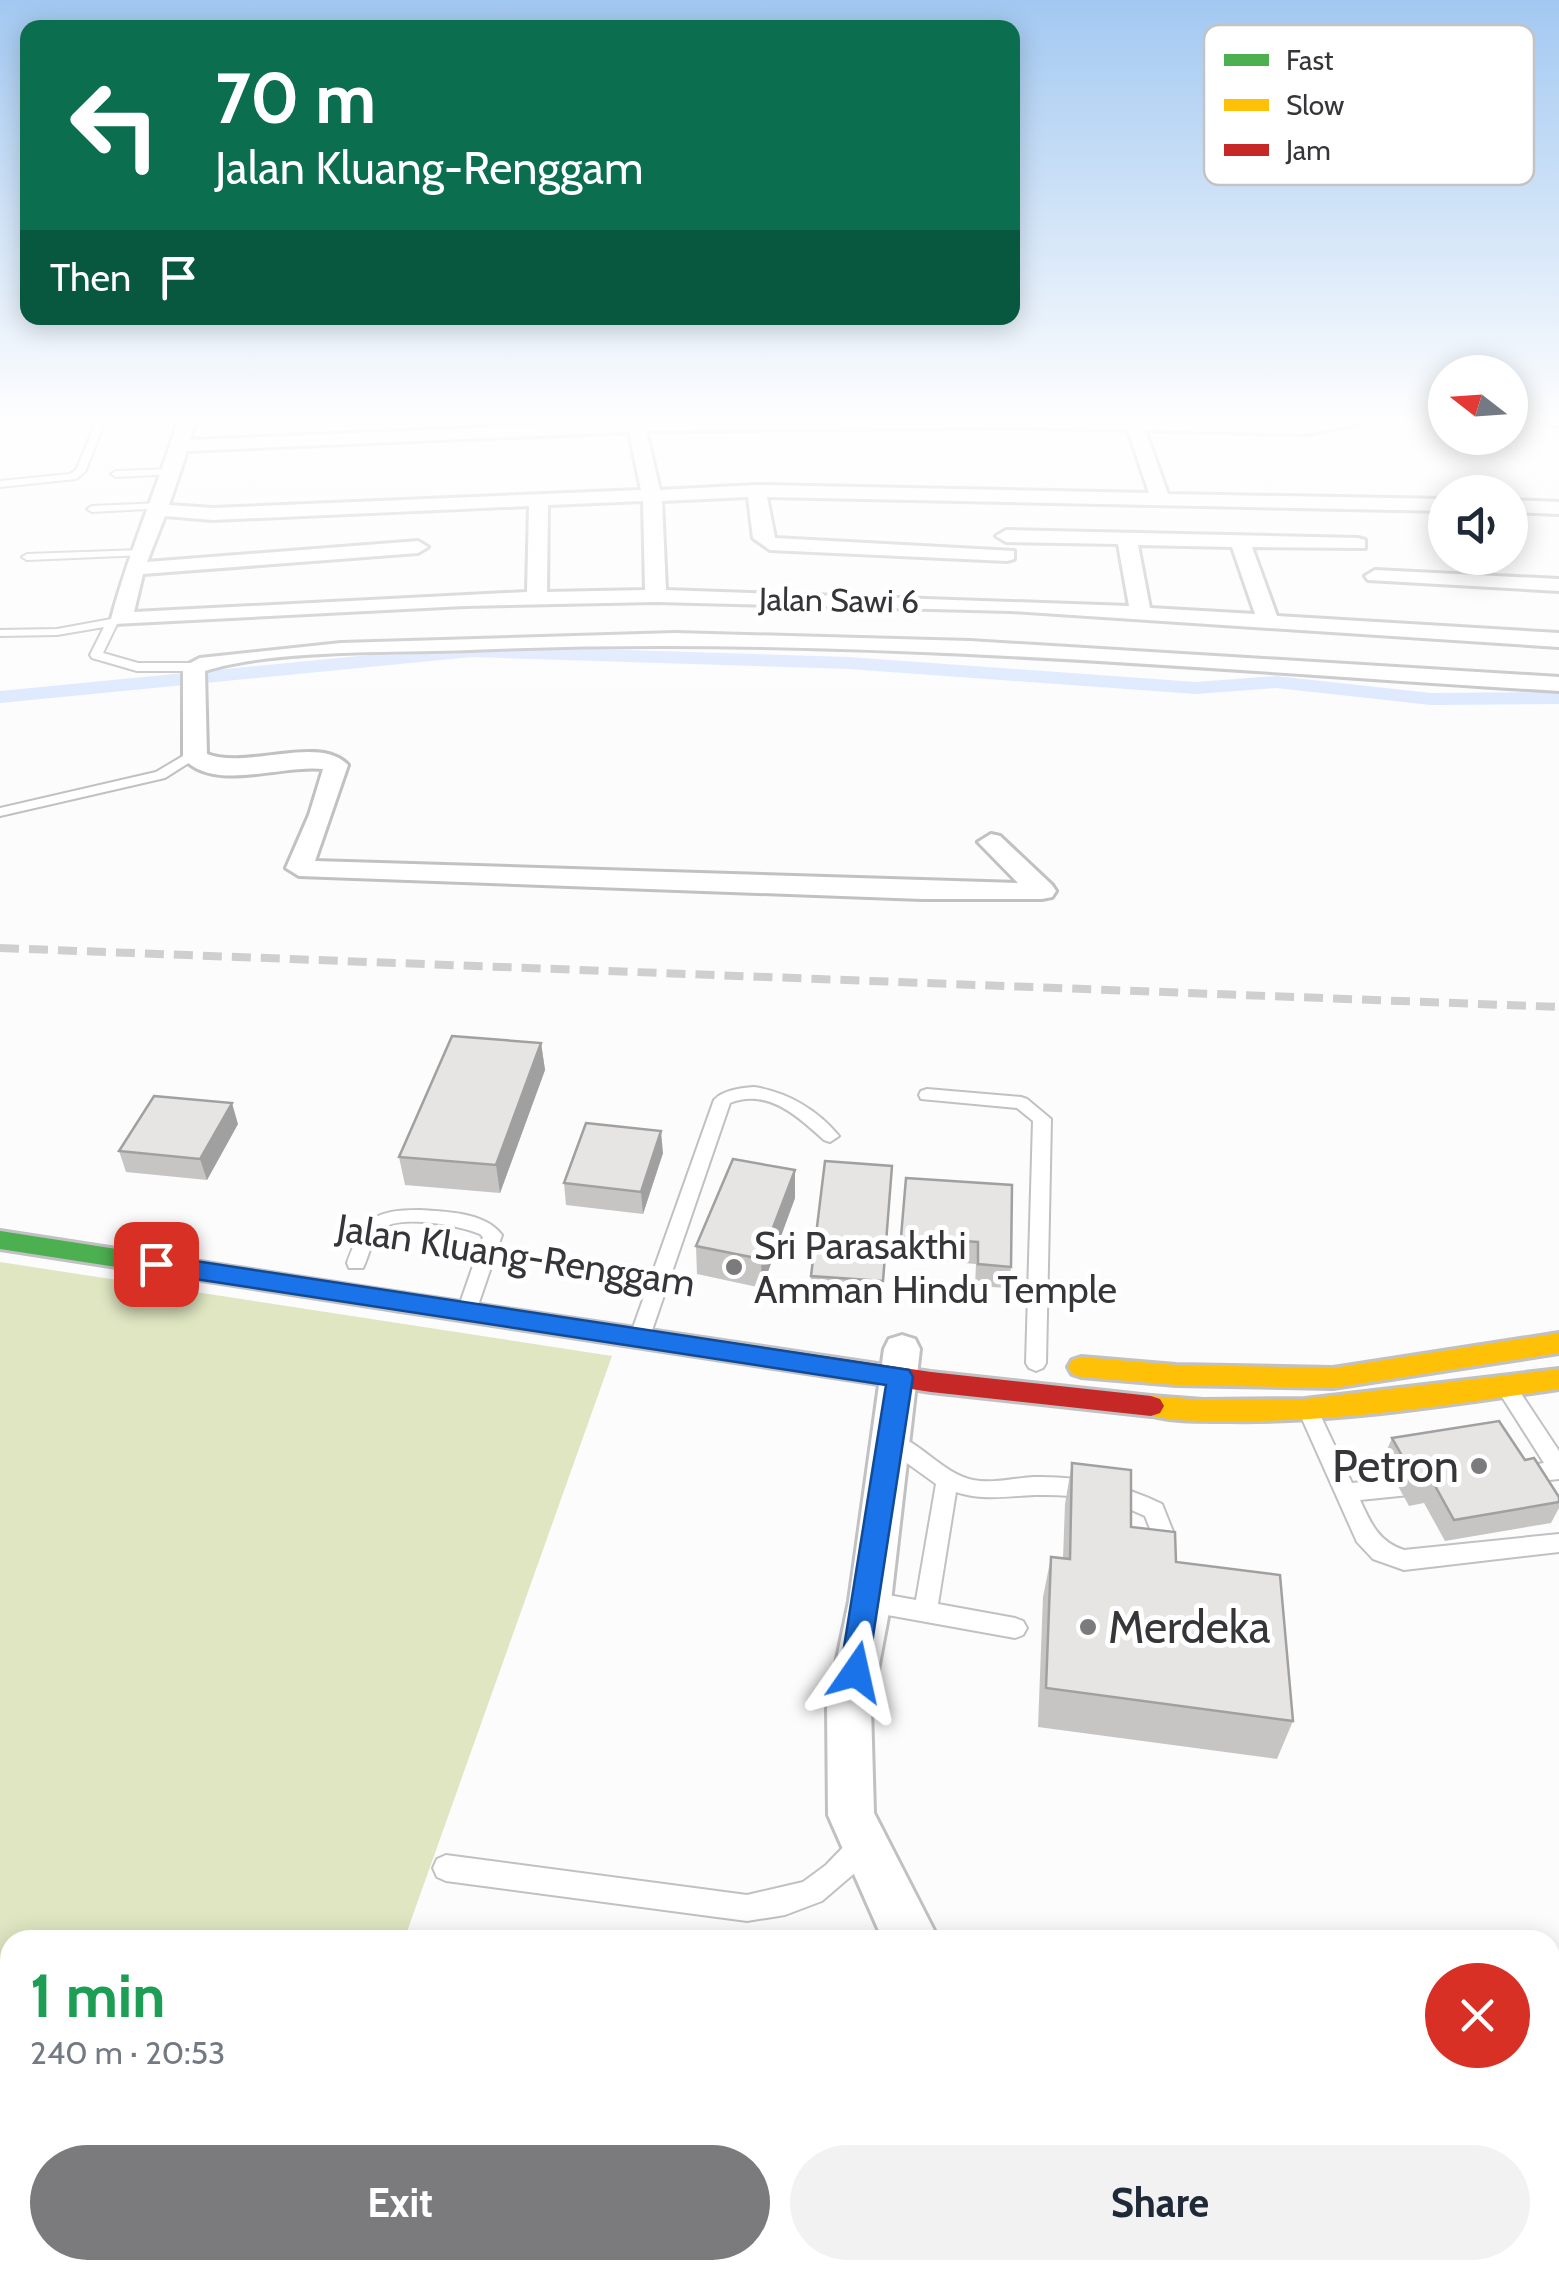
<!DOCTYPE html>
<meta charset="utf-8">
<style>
body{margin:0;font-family:Cabin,sans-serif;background:#f2f2f3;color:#1f2937;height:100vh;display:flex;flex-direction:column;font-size:38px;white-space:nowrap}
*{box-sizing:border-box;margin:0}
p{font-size:32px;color:#747a83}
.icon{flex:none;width:55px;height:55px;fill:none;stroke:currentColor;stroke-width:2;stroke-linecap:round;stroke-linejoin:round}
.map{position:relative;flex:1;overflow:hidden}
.side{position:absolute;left:0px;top:1930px;width:1560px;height:350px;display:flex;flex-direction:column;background:#fff;border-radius:30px 30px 0 0;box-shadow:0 5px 25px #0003}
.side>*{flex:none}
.top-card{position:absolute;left:20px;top:20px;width:1000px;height:305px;border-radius:20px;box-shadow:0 5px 25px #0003;background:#0b6e4f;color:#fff;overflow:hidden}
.needle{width:65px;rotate:287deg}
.buttons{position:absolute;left:1428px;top:355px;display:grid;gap:20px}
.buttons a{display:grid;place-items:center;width:100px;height:100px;border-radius:50%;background:#fff;box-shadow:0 5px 25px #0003;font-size:50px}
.pin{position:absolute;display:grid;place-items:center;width:85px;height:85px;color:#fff;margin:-42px;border-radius:20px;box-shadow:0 5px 15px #0006}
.me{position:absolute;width:110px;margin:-55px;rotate:11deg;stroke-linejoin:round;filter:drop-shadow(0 0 8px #0008)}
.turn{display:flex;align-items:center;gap:35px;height:210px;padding:0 30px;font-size:45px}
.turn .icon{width:130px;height:130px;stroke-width:2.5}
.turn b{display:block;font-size:70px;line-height:85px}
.then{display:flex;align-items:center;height:95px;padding:0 30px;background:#0003;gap:20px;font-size:38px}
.round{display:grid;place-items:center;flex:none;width:105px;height:105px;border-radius:52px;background:#f2f2f3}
.overview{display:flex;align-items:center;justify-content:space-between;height:170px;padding:0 30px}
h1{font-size:60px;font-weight:700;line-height:75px;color:#1e9e55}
.cta{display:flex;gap:20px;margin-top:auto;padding:20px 30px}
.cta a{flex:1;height:115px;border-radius:60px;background:#7b7b7e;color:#fff;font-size:40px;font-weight:700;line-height:115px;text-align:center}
.cta a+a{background:#f2f2f3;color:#1f2937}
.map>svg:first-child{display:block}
.green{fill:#dfe6c1}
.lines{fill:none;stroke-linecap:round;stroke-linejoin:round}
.canal{fill:#dae7fe;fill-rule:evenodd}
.lane-casing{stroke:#c1c1c3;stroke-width:4}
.street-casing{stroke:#c1c1c3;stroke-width:6}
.fast-casing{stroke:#c1c1c3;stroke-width:6}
.slow-casing{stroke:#c1c1c3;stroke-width:6}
.jam-casing{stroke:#c1c1c3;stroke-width:6}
.lane{fill:#fff;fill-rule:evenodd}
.street{fill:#fff;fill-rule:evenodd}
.fast{fill:#4caf50;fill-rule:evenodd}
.slow{fill:#ffc107;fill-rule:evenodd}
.jam{fill:#c62828;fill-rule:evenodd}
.rail{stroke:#cfcfcf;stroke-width:8;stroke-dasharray:19 10;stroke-linecap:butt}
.wall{fill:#c6c5c4}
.shaded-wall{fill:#a1a0a0}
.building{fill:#e6e5e4;stroke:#a1a0a0;stroke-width:2.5}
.route{fill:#1a73e8;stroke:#114b97;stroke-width:2.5}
.poi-dot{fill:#7b7b7e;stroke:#fff;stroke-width:4}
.labels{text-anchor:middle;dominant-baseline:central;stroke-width:10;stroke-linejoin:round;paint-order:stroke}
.far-street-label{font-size:32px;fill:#363539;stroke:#fff}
.poi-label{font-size:38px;fill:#363539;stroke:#fff;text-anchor:start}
.street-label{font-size:38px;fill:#363539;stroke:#fff}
.near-poi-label{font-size:45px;fill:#363539;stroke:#fff;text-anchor:end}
.key{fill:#fff;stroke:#c3c2c4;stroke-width:2.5}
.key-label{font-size:28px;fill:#363539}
</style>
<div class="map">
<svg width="1559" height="2280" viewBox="0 0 1559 2280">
<rect width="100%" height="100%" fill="#fcfcfd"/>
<path class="green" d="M0 1262 612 1356 404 1940H10V2270H285L282 2280H0Z"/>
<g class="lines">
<path class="canal" d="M0 417H12L0 425Z
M472 645 849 657 1196 682 1276 676 1431 693 1559 692V704L1431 705 1276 688 1196 694 849 669 472 657 0 703V691Z"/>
<g class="lane-casing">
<path id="lane" d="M98 417H107L85 472 76 479 0 487V481L70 474 76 470Z
M172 469 175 470V474L116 477 111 474 116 471Z
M161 503 165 504V508L92 512 87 509 92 506Z
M141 550 146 553 145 555 27 560 22 557 27 554Z
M117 618 123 621 117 624 103 653 138 663H194L200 667 194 671H137L92 658 90 655 104 627 57 635 0 636V630L57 629Z
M193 750 200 754 198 757 165 778 0 816V808L156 772Z
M754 1087C787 1092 818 1110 839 1136L830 1142 824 1140C797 1116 768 1088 730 1103L649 1339 646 1344 639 1346 632 1344 629 1339 714 1100C723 1090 740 1088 754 1087Z
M927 1089 1021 1097 1027 1099 1051 1119 1046 1363 1043 1368 1036 1371 1029 1368 1026 1363 1033 1121 1017 1108 921 1099 919 1095 921 1091Z
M420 1210C447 1212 485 1212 502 1235L474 1317H460L457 1312 483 1237 480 1234C459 1225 395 1213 379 1231 371 1241 369 1256 363 1268H349L347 1263C363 1219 372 1210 420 1210Z
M1507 1381 1514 1383 1559 1451V1479L1520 1483 1512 1480 1509 1474 1512 1468 1544 1463 1497 1389 1500 1383Z
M1309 1404 1316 1406 1352 1483 1419 1476 1427 1479 1430 1485 1427 1491 1419 1494 1360 1500C1371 1524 1379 1542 1404 1550L1559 1534V1552L1404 1570 1373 1559 1357 1542 1299 1412 1302 1406Z
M893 1434C922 1443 942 1473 973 1480 993 1484 1014 1478 1034 1477 1079 1476 1122 1484 1162 1504L1174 1534 1171 1541 1163 1543 1155 1541 1145 1516C1111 1499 1073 1494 1035 1495 1007 1496 984 1501 956 1492L938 1604 1015 1618 1023 1621 1027 1628 1023 1635 1015 1638 871 1612 863 1609 860 1602 863 1595 871 1592 916 1600 936 1484 886 1448 883 1442 886 1436Z
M862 1833 871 1837 875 1846 857 1871 822 1901 785 1915 747 1921 446 1881 437 1877 433 1868 437 1859 446 1855 747 1895 803 1882 826 1865 853 1837Z
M855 2270H885L883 2280H853Z"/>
</g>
<g class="street-casing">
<path id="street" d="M179 417H196L190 440 667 420 1035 417 1307 424 1394 417 1307 434 1145 430 1168 494 1445 499V511L767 497 775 538 1014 551V559L1007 561 770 550 753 538 748 497 662 501 666 590 1129 606 1118 544 1006 542 996 536 1006 530 1358 538 1365 540V548L1252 547 1277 616 1559 633V647L1011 611 656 602 464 606 114 624 111 619C129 550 159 484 179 417ZM1020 427 1128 430 1149 493 757 485 660 490 646 431ZM629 432 641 490 213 508 169 505 187 451ZM643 501 645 590 547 592 548 505ZM529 506 527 592 134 612 143 574 418 553 428 547 418 541 147 562 165 516 213 520ZM1138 545 1232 547 1255 614 1150 608Z
M1528 417H1559V426L1530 421Z
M1510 500 1559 502V514L1510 512Z
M1375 570 1559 579V591L1368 580 1365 576Z
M675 633 970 641 1559 677V691C1197 669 833 634 469 650 395 653 273 649 205 671L207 754C246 770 319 734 348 765L315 861 1018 883 978 842 991 834 1000 836 1052 885 1056 891 1052 897 1042 899H922L299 876 286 868 309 815 323 769C282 764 214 793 183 758V667L200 658 341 643Z
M902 1335 915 1339 920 1349 891 1601 871 1707 874 1813 939 1940H883L828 1815 827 1707 849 1601 884 1349 889 1339Z
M1199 2270H1263L1267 2280H1203Z"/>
</g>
<g class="fast-casing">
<path id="fast" d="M0 1231 401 1293 410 1295 413 1302 410 1309 401 1311 0 1249Z"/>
</g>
<g class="slow-casing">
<path id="slow" d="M1559 1333V1353L1333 1388 1176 1385 1081 1377 1072 1374 1068 1367 1072 1360 1081 1357 1176 1365 1333 1368Z
M1559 1369V1389C1449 1405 1338 1423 1227 1421 1199 1421 1168 1422 1142 1413L1138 1406 1142 1399 1151 1396 1203 1400 1305 1399Z"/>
</g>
<g class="jam-casing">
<path id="jam" d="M401 1293 931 1372 1151 1396 1160 1399 1164 1406 1160 1413 1151 1416 931 1392 401 1311 392 1309 389 1302 392 1295Z"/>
</g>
<use href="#lane" class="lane"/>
<use href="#street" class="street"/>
<use href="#fast" class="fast"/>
<use href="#slow" class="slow"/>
<use href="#jam" class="jam"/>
<path class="rail" d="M0 948 1559 1007"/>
</g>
<path class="wall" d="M541 1043 545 1070 500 1193 405 1185 399 1157Z
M238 1124 207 1180 126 1172 119 1151Z
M663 1153 643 1214 566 1205 564 1183Z
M892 1166 881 1303 811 1298V1276Z
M906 1178 1011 1267 1008 1288 975 1286 976 1264 900 1258Z
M795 1198 762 1288 697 1274 696 1246Z
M1392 1438 1525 1460 1559 1497V1508L1551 1523 1445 1541 1424 1503 1409 1506 1383 1459Z
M1072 1463 1131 1527 1176 1562 1293 1721 1277 1759 1038 1727 1043 1597 1051 1557 1063 1559 1065 1504Z"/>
<path class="shaded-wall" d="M541 1043 545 1070 500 1193 496 1165Z
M232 1103 238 1124 207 1180 200 1159Z
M661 1131 663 1153 643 1214 641 1192Z
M795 1170V1198L762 1288 761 1259Z"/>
<path class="building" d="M452 1036 541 1043 496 1165 399 1157Z
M154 1096 232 1103 200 1159 119 1151Z
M586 1123 661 1131 641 1192 564 1183Z
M733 1159 795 1170 761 1259 696 1246Z
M825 1161 892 1166 883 1281 811 1276Z
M906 1178 1012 1185 1011 1267 978 1264V1242L901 1237Z
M1499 1421 1525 1460 1534 1458 1559 1497V1502L1454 1520 1433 1482 1418 1484 1392 1438Z
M1072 1463 1131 1470V1527L1175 1532 1176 1562 1280 1575 1293 1721 1046 1688 1051 1557 1070 1559Z"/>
<linearGradient id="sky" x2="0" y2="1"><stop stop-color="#a2c8f1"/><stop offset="0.57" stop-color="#fefefe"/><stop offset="1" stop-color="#fefefe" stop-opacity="0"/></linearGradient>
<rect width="1559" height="736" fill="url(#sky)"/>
<path class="route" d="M156 1255 909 1370 913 1377 866 1682 856 1686 845 1682 840 1672 886 1385 156 1273 143 1264Z"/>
<g class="poi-dot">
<circle cx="734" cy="1267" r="10"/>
<circle cx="1479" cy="1466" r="10"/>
<circle cx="1088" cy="1627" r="10"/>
</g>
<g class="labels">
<g class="far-street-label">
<text transform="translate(839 600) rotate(1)">Jalan Sawi 6</text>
</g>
<g class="poi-label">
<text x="754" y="1245">Sri Parasakthi<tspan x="754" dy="44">Amman Hindu Temple</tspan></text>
</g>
<g class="street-label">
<text transform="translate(516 1255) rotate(9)">Jalan Kluang-Renggam</text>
</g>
<g class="near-poi-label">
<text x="1459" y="1466">Petron</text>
<text x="1108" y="1627" text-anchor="start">Merdeka</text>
</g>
</g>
<rect x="1204" y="25" width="330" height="160" rx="15" class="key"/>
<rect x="1224" y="54" width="45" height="12" fill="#4caf50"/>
<rect x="1224" y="99" width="45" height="12" fill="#ffc107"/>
<rect x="1224" y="144" width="45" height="12" fill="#c62828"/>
<g class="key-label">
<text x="1286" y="70">Fast</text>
<text x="1286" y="115">Slow</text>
<text x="1286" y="160">Jam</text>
</g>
</svg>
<div class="buttons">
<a><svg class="needle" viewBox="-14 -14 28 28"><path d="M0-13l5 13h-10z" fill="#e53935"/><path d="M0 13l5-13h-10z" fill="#747a83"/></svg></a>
<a><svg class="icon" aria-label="sound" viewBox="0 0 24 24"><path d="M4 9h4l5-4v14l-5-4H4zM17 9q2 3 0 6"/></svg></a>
</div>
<div class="pin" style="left:156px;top:1264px;background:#d93025"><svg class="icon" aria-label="arrive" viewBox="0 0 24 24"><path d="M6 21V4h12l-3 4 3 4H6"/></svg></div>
<svg class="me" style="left:856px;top:1672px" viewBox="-20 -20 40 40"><path d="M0-17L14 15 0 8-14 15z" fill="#1a73e8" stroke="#fff" stroke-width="4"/></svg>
<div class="top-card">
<div class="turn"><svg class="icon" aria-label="left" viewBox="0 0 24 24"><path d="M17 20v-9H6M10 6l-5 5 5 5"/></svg><div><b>70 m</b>Jalan Kluang-Renggam</div></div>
<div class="then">Then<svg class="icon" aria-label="arrive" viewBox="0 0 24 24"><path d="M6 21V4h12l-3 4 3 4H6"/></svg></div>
</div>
<section class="side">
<div class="overview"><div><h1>1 min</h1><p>240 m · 20:53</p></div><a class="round" style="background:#d93025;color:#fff"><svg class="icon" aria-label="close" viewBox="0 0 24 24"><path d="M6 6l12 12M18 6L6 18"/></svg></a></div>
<div class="cta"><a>Exit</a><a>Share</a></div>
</section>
</div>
